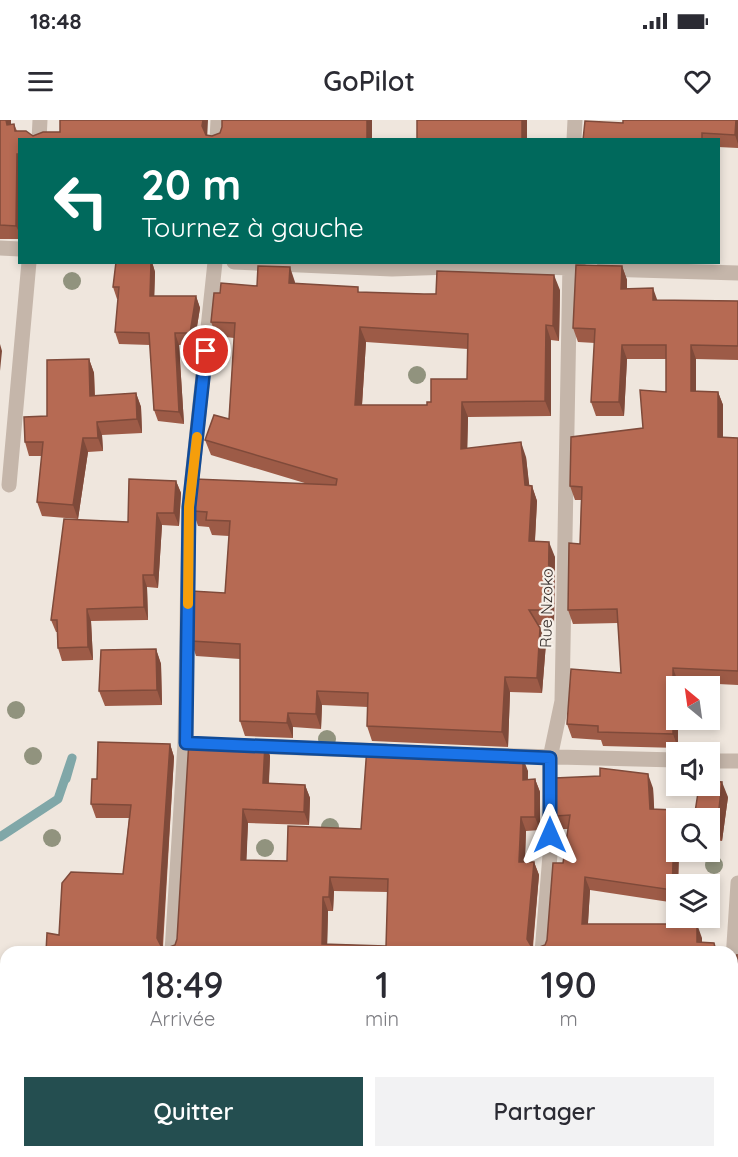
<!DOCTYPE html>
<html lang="fr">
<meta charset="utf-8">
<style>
body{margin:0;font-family:Quicksand,sans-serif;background:#f2f2f3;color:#2b2b33;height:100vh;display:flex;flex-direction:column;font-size:22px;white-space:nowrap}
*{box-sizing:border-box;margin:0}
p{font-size:20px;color:#7c7c81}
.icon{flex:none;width:33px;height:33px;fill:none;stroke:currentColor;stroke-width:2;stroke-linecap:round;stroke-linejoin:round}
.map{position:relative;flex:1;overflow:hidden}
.side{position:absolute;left:0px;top:826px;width:738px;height:212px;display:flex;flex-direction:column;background:#fff;border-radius:18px 18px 0 0;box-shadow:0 3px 9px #0003}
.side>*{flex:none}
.top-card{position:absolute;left:18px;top:18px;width:702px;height:126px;border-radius:0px;box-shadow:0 3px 9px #0003;background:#00695c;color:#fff;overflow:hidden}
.needle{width:39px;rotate:331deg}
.tools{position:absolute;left:666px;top:556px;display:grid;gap:12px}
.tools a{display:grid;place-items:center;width:54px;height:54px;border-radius:0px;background:#fff;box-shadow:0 3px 9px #0003;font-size:30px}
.pin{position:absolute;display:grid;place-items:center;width:51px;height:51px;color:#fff;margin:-26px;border:3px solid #fff;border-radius:50%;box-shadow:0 2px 6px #0007}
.me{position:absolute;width:66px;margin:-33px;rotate:0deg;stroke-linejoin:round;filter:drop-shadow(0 0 4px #0008)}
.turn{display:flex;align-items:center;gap:21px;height:126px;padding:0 24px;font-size:27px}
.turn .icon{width:78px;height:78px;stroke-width:2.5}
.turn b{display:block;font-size:42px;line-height:51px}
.eta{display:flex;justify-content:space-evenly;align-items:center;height:102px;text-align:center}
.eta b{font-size:36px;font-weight:600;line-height:42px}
.cta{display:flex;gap:12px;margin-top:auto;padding:12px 24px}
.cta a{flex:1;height:69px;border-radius:0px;background:#244e50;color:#fff;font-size:24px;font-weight:600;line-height:69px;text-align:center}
.cta a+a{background:#f2f2f3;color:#2b2b33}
.status{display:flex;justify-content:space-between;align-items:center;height:42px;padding:0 30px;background:#fff;direction:ltr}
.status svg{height:16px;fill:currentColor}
header{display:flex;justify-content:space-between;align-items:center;height:78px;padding:0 24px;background:#fff;font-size:27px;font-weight:600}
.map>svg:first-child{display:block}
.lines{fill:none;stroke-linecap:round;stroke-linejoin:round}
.stream{stroke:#80a7a8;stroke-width:9}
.minor{stroke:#c5b6aa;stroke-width:15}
.tree{fill:#91937e}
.wall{fill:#9d5b47;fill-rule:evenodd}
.shaded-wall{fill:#7f4a3a}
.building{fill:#b66a53;stroke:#7f4a3a;stroke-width:1.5;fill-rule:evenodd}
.route-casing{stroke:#114b97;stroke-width:15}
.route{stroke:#1a73e8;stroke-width:10}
.slow{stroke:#f59e0b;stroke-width:10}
.labels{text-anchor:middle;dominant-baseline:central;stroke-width:4.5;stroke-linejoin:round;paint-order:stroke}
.street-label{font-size:16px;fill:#342c29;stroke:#f7f0e9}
</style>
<div class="status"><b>18:48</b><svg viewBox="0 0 49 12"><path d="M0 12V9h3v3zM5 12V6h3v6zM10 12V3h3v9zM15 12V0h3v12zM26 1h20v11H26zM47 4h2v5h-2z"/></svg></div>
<header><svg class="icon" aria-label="menu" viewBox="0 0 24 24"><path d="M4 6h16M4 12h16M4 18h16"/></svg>GoPilot<svg class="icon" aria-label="heart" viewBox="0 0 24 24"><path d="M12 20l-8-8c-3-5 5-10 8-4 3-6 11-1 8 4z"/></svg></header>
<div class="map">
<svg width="738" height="1037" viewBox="0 0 738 1037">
<rect width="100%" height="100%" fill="#efe6dd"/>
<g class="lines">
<path class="stream" d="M0 717 58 679 72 638 66 659"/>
<path class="minor" d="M39 20 40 0
M217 20 218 0
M574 20 575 0
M0 128 20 129
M234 142 392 149 480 146 579 148
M603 149 738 153
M9 365 29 142
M245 626 386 631
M482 635 676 640
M710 641H738
M172 832 185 623 189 387 215 142
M542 832 550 735V638L562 581 570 142
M732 855 738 763
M28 1032 92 1037
M162 1037V1032
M535 1037V1032
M717 1037 718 1032"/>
</g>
<g class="tree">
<circle cx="72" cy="161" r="9"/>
<circle cx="417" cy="255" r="9"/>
<circle cx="16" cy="590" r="9"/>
<circle cx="327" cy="619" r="9"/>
<circle cx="33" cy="636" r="9"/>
<circle cx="330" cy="707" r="9"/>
<circle cx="52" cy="718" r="9"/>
<circle cx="265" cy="728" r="9"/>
<circle cx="714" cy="745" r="9"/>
</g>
<path class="wall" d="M0 0 11 5 14 4 17 11 33 16 207 15 212 16 372 0V20H20V119H0Z
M738 0V28L718 27V20H583L623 3Z
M116 142H152L155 152 154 176H196L200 188 194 225H179L184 304 158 301 154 290 150 225 119 224 115 212 118 179H117L113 167Z
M622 146 627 160V169L657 180 738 181V240L696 239V271L718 272 723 285V318H738V565L678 562V628L603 626 601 620 572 618 567 604 621 553 618 503 573 504 568 490 580 424 581 380H575L570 366 643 308 666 272V239H627L624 296H596L591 282 595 223 578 222 573 208Z
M295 162V163L360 172 424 174 560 170 559 221 551 220V296L468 297 467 328 526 337 529 366H532L537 381 535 421 555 437 554 505H538L546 523 542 573 510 572 508 627 372 621 367 606 368 587 322 585 321 609 293 607V618L245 616 240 601V539L196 536 191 521 225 473 229 416 212 415 209 407 198 406 193 391 308 364 211 335 205 320 229 299 234 218 217 216 211 202 257 166ZM366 222 468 229 467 259 427 285H362Z
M89 239 94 253 95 276 136 273 141 287 142 313 102 315 103 331 88 332 78 399 42 396 37 382 42 336H29L25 322 47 296Z
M176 361 181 373 179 406 162 405 158 468 147 467 148 500 91 501 93 540 62 541 58 528 57 512H56L51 500 128 402Z
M156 529 161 544 162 585 105 586 99 571Z
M265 623 270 636 269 663 305 665 310 678 309 705 248 703 246 740 287 741 361 709 503 637 528 651V660L535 659 540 672V710L526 711 525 742H534L539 755 533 827 537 828 545 825 547 820 563 743 568 709H560L555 696 653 668 654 689 676 732H679L678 765H676V783L590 770 588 804 702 818V822L714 823 718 832H46L59 815 123 754 129 698H96L91 684 97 659 170 624 174 637 163 827 167 828 175 825ZM334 771 388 772 386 826 327 824 328 791H333Z
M728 677 722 721 710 719V699Z
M738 834V876L737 872H732V849L736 847Z
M0 911H6V1020L0 1021Z
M205 1032H449V1037H205Z
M554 1032H619V1037H556Z"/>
<path class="shaded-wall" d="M6 0H11V18L7 5Z
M203 0H208L207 20 202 6Z
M367 0H372V20H367Z
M522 0H527V20H522Z
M736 0H738V24L735 15Z
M17 34 20 41V114L16 106Z
M151 142H152L155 152 154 188 150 176Z
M622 146 627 160V183L621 169Z
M290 147 295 162 294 178 289 163Z
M554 155 560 170 559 221 553 206Z
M653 168 658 182 653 180Z
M196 176 200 188 194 225 190 213Z
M546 205 551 220V296L545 281Z
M360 207 366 222 361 300 355 285Z
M175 213 179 225 184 304 179 292Z
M0 224 2 231 0 251Z
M622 225 627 239 624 296 619 282Z
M691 225 696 239V285L691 271Z
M89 239 94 253 95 290 90 276Z
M718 272 723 285V331L718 317Z
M136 273 141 287 142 313 137 299Z
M462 282 468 297 467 344 461 329Z
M97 302 102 315 103 331 98 318Z
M83 318 88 332 78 399 73 385Z
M521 322 526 337 531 380 525 365Z
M176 361 181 373 179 406 174 393Z
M532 366 537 381 534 436 529 421Z
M157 393 162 405 158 468 154 455Z
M549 422 555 437 554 505 548 490Z
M143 455 147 467 148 500 144 487Z
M87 489 91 501 93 540 88 527Z
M540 508 546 523 542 573 537 558Z
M156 529 161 544 162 585 157 570Z
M673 548 678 562V567H676V600H678V628L673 614Z
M505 557 510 572 508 627 502 612Z
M317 571 322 585 321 609 316 594Z
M288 593 293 607V618L287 603Z
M265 623 270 636 268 676 263 663Z
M170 624 174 637 162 831 157 818Z
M523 638 528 651 527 673 523 660Z
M648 654 653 668 655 703 650 689Z
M535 659 540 672V710L535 697Z
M722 662 728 677 722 721 717 706Z
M305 665 310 678 309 705 304 692Z
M243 689 248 703 246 753 241 740Z
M675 690 678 699H676V732H679L678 765H676V781L672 770Z
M521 697 526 711 524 755 519 742Z
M534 742 539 755 532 832 527 819Z
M330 757 334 771 333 791 329 777Z
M585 757 590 770 587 817 582 804Z
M323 777 328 791 327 832 322 824Z
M697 804 702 818V832L697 822Z
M10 1032H14L15 1037H10Z
M136 1032H142V1037H135Z
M337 1032H340L341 1037H337Z
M415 1032H417L418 1037H415Z"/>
<path class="building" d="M0 0H6L7 5 14 4 15 11H26L33 16 43 12H60V0H203L202 6 206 15 212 16 220 13 222 7V0H367V20H20V34H17L16 106 0 105Z
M417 0H522V20H417Z
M623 0H736L735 15 702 13V20H583L585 1 623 3Z
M116 142H151L150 176H196L190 213H175L179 292 154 290 149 213 115 212 119 167H113Z
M576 145 622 146 621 169 653 168V180L738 181V226L691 225V271L718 272V317L738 318V551L673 548V614L598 612V606L567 604 571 549 621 553 617 489 568 490 569 423 580 424 582 367 570 366 571 317 643 308 640 270 666 272V225H622L619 282H591L595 209 573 208Z
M258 146 290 147 289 163 358 167V172L424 174H436L437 151 554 155 553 206 546 205 545 281 462 282 461 329 521 322 525 365 532 366 529 421 549 422 548 490H529L540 508 537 558 505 557 502 612 367 606 368 573 317 571 316 594 288 593 287 603 240 601V524L191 521 192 471 225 473 230 401 206 400 207 392 193 391 195 359 336 365 337 359 205 320 214 295 229 299 235 203 211 202 214 173H220L221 163 257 166ZM360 207 468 214 467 259H431V282H427V285H355Z
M89 239 90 276 136 273 137 299 97 302 98 318H83L73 385 37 382 43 322H25L24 297 47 296V240Z
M129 359 176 361 174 393H157L154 455H143L144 487 87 489 88 527 58 528 57 500H51L64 399 128 402Z
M156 529 157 570 99 571 101 530Z
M189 620 265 623 263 663 305 665 304 692 243 689 241 740 287 741 288 706 361 709 367 627 502 633 501 637 523 638V660L535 659V697H521L519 742H534L527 819 531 826 537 828 545 825 547 820 553 743H563L570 695 555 696V658L600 656V648L648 654 650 689 675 690 672 770 585 757 582 804H697V822L714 823 716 832H46L47 813 59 815 62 763 71 752 123 754 131 685 91 684 92 659H97L98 622 170 624 157 818 161 826 167 828 175 825 177 819ZM330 757 388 759 386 826 322 824 323 777H329Z
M710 661 722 662 717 706 710 705V699H694L699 666H710Z
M737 834 738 867H735V859H732V849L736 847Z
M0 911H6V1010L2 1007H0Z
M6 1025V1032H10V1037H0V1026Z
M114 1032H136L135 1037H113Z
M205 1032H337V1037H205Z
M390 1032H415V1037H390Z"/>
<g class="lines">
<g class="route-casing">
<path id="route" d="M206 231 189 387 186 623 550 638V715"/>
</g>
<use href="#route" class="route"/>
<path class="slow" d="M188 484 189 387 197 317"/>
</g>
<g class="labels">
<g class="street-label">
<text transform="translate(546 488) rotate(-89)">Rue Nzoko</text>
</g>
</g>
</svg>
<div class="tools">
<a><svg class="needle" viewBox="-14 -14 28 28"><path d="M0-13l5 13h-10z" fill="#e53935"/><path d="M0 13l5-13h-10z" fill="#7c7c81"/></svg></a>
<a><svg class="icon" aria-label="sound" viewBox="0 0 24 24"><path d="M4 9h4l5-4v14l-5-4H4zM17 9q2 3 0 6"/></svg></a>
<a><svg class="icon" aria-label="search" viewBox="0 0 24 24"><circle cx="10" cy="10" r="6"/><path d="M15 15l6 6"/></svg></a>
<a><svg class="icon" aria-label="layers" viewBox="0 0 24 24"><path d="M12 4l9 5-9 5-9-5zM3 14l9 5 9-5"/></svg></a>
</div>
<div class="pin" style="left:206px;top:231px;background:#d93025"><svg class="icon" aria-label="arrive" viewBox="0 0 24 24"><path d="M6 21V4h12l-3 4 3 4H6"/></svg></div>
<svg class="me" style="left:550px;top:715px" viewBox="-20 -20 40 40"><path d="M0-17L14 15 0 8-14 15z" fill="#1a73e8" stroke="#fff" stroke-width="4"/></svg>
<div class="top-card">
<div class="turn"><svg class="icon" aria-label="left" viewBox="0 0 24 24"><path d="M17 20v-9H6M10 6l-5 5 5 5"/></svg><div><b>20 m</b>Tournez à gauche</div></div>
</div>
<section class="side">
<div class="eta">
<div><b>18:49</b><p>Arrivée</p></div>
<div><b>1</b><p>min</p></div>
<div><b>190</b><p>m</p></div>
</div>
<div class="cta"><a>Quitter</a><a>Partager</a></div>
</section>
</div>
